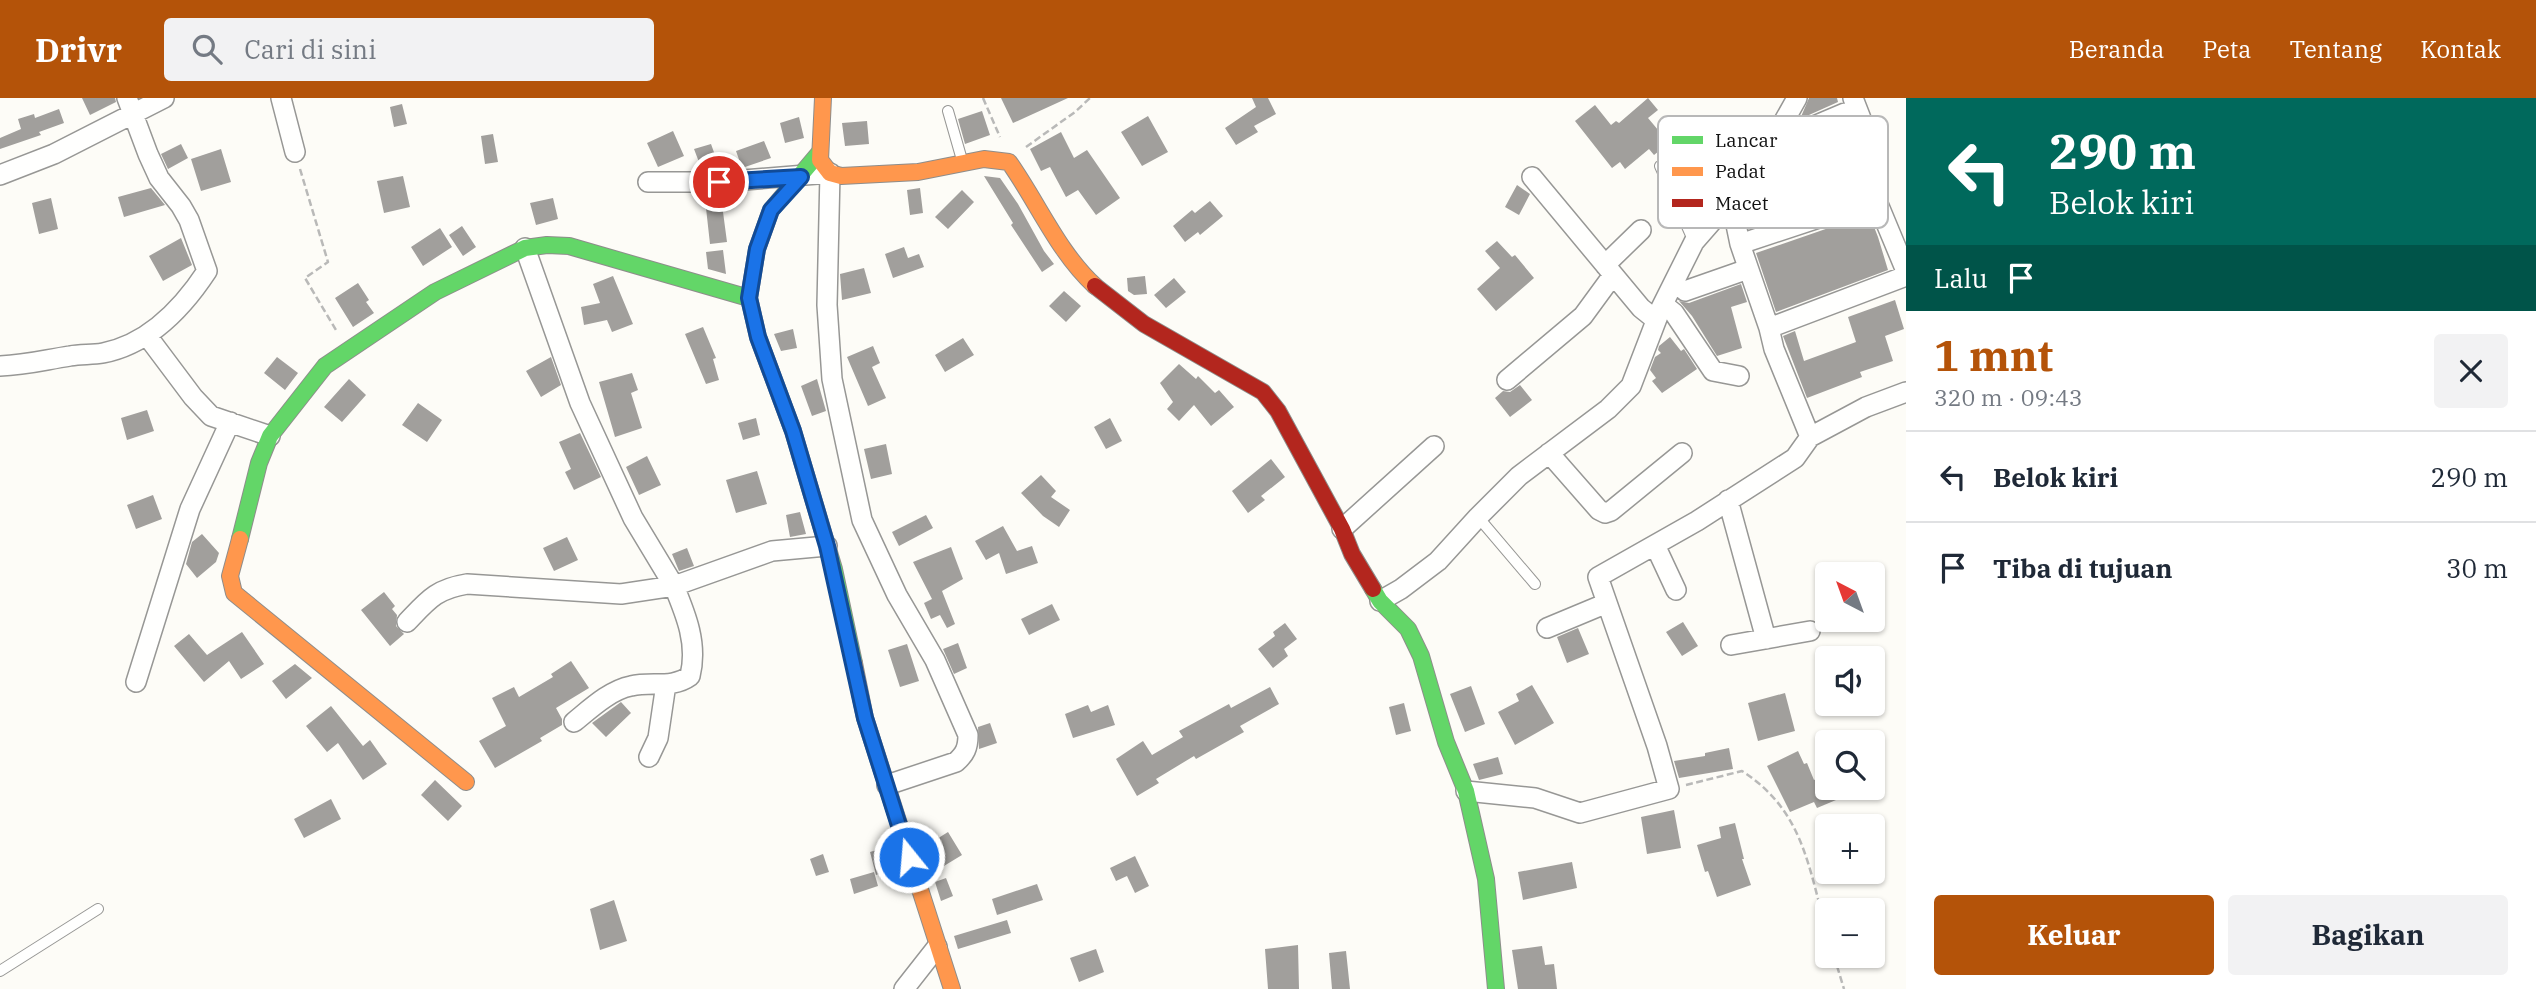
<!DOCTYPE html>
<html lang="id">
<meta charset="utf-8">
<style>
body{margin:0;font-family:"IBM Plex Serif",serif;background:#f2f2f3;color:#1f2937;height:100vh;display:flex;flex-direction:column;font-size:26px;white-space:nowrap}
*{box-sizing:border-box;margin:0}
p{font-size:23px;color:#747a83}
.icon{flex:none;width:38px;height:38px;fill:none;stroke:currentColor;stroke-width:2;stroke-linecap:round;stroke-linejoin:round}
.map{position:relative;flex:1;overflow:hidden}
.side{display:flex;flex-direction:column;background:#fff;width:630px}
.side>*{flex:none}
.banner{background:#00695c;color:#fff;overflow:hidden}
.needle{width:46px;rotate:319deg}
.fabs{position:absolute;left:1815px;top:464px;display:grid;gap:14px}
.fabs a{display:grid;place-items:center;width:70px;height:70px;border-radius:7px;background:#fff;box-shadow:0 2px 5px #0004;font-size:35px}
.pin{position:absolute;display:grid;place-items:center;width:60px;height:60px;color:#fff;margin:-30px;border:4px solid #fff;border-radius:50%;box-shadow:0 2px 7px #0007}
.me{position:absolute;width:77px;margin:-38px;rotate:343deg;stroke-linejoin:round;filter:drop-shadow(0 0 5px #0008)}
.turn{display:flex;align-items:center;gap:24px;height:147px;padding:0 28px;font-size:32px}
.turn .icon{width:91px;height:91px;stroke-width:2.5}
.turn b{display:block;font-size:49px;line-height:60px}
.then{display:flex;align-items:center;height:66px;padding:0 28px;background:#0003;gap:14px;font-size:26px}
.round{display:grid;place-items:center;flex:none;width:74px;height:74px;border-radius:7px;background:#f2f2f3}
.overview{display:flex;align-items:center;justify-content:space-between;height:119px;padding:0 28px}
h1{font-size:42px;font-weight:800;line-height:52px;color:#b45309}
.button{display:flex;gap:14px;margin-top:auto;padding:14px 28px}
.button a{flex:1;height:80px;border-radius:7px;background:#b45309;color:#fff;font-size:28px;font-weight:800;line-height:80px;text-align:center}
.button a+a{background:#f2f2f3;color:#1f2937}
ul{padding:0;list-style:none}
li{display:flex;align-items:center;gap:21px;height:91px;padding:0 28px;border-top:2px solid #e0e1e3}
li div{flex:1}
li b{display:block;font-size:26px}
li em{font-style:normal}
header{display:flex;align-items:center;gap:42px;box-sizing:border-box;height:98px;padding:0 35px;background:#b45309;color:#fff}
header strong{font-size:33px}
nav{display:flex;gap:38px;margin-inline-start:auto;font-size:24px}
.search{width:490px;height:63px;background:#f2f2f3;display:flex;align-items:center;gap:18px;box-sizing:border-box;padding:0 24px;border-radius:7px;color:#747a83;font-size:26px}
main{display:flex;flex:1;min-height:0}
.map>svg:first-child{display:block}
.building{fill:#a19f9c}
.lines{fill:none;stroke-linecap:round;stroke-linejoin:round}
.lane-casing{stroke:#979795;stroke-width:12}
.street-casing{stroke:#979795;stroke-width:22}
.fast-casing{stroke:#8e8d8b;stroke-width:18}
.slow-casing{stroke:#8e8d8b;stroke-width:18}
.jam-casing{stroke:#8e8d8b;stroke-width:18}
.path{stroke:#b9b9b8;stroke-width:2.5;stroke-dasharray:7 3.5;stroke-linecap:butt}
.lane{stroke:#fffffe;stroke-width:10}
.street{stroke:#fffffe;stroke-width:19}
.fast{stroke:#63d668;stroke-width:16}
.slow{stroke:#ff974d;stroke-width:16}
.jam{stroke:#b3261e;stroke-width:16}
.route-casing{stroke:#114b97;stroke-width:18}
.route{stroke:#1a73e8;stroke-width:12}
.key{fill:#fff;stroke:#b8b8b8;stroke-width:2}
.key-label{font-size:19px;fill:#111}
</style>
<header>
<strong>Drivr</strong>
<div class="search"><svg class="icon" aria-label="search" viewBox="0 0 24 24"><circle cx="10" cy="10" r="6"/><path d="M15 15l6 6"/></svg>Cari di sini</div>
<nav><a>Beranda</a><a>Peta</a><a>Tentang</a><a>Kontak</a></nav>
</header>
<main>
<div class="map">
<svg width="1906" height="891" viewBox="0 0 1906 891">
<rect width="100%" height="100%" fill="#fdfcf7"/>
<path class="building" d="M82 0H115L116 4 90 17Z
M1001 0H1068L1013 25Z
M1252 0H1268L1276 16 1254 28 1258 34 1236 47 1225 30 1256 9Z
M1648 0 1658 12 1648 20 1669 45 1654 57 1649 51 1625 71 1620 64 1612 70 1575 23 1595 7 1611 27 1616 23 1619 25Z
M1809 0H1837L1838 4 1800 21Z
M402 6 407 26 394 29 390 9Z
M59 11 64 25 39 34 41 37 0 51V40L21 31 18 21 34 16 35 20Z
M982 13 990 37 965 46 958 21Z
M1148 18 1168 54 1142 68 1121 34Z
M799 19 804 40 785 45 780 25Z
M867 23 869 46 845 48 842 25Z
M673 33 684 58 658 69 647 45Z
M1061 34 1074 60 1087 52 1120 100 1096 117 1078 92 1066 99 1050 69 1041 73 1030 51Z
M493 36 498 64 485 66 481 38Z
M764 43 771 60 742 70 736 53Z
M181 46 188 60 168 71 161 56Z
M711 46 720 71 702 72 694 51Z
M221 51 231 84 201 93 191 61Z
M403 78 410 109 384 115 377 83Z
M984 78 1000 80 1018 106 1044 153 1054 166 1042 174 1011 127 1013 125Z
M1517 87 1530 96 1519 117 1505 109Z
M151 90 165 107 124 119 118 99Z
M920 90 923 115 910 117 907 92Z
M962 92 974 104 948 131 935 119Z
M721 99 727 144 710 146 705 101Z
M51 100 58 131 39 136 32 105Z
M553 100 558 121 536 127 530 105Z
M1210 103 1223 118 1200 137 1198 134 1185 144 1173 128 1192 112 1195 115Z
M1869 116 1878 139 1888 172 1776 214 1756 155Z
M462 128 476 149 463 158 449 137Z
M440 130 452 149 423 168 411 149Z
M181 140 192 167 163 183 149 158Z
M1497 143 1512 159 1515 157 1534 180 1496 213 1477 191 1500 170 1485 153Z
M904 149 908 160 919 156 924 169 893 180 885 156Z
M723 152 726 176 708 171 706 154Z
M864 170 871 195 842 202 840 176Z
M613 178 633 226 612 234 607 222 584 227 581 209 600 205 593 186Z
M1145 178 1147 196 1134 197 1128 193 1127 180Z
M1174 180 1186 194 1166 210 1154 197Z
M358 185 369 202 366 204 374 215 353 229 335 200Z
M1741 186 1747 204 1731 209 1742 250 1717 258 1692 218 1679 203 1689 205Z
M1064 193 1081 208 1066 224 1049 208Z
M1895 202 1904 231 1885 238 1893 263 1860 274 1862 279 1807 300 1783 238 1795 233 1804 263 1856 244 1848 219Z
M703 229 716 260 713 261 719 282 706 286 685 236Z
M793 231 797 250 781 253 774 236Z
M1670 239 1681 253 1684 251 1697 271 1662 295 1652 283 1656 280 1650 272 1655 259 1661 255 1658 252 1659 248Z
M963 240 974 257 945 274 935 257Z
M873 248 880 265 872 269 886 300 868 308 847 259Z
M277 259 298 275 285 292 264 275Z
M551 259 561 287 541 299 526 273Z
M1179 266 1196 281 1198 278 1215 295 1219 292 1234 309 1211 328 1194 307 1179 323 1167 311 1173 304 1160 285Z
M632 275 638 292 631 295 642 330 615 339 599 284Z
M349 281 366 297 342 324 324 309Z
M817 281 826 313 812 318 801 288Z
M1520 287 1532 302 1510 319 1495 300 1503 293 1510 294Z
M418 305 442 322 427 344 402 327Z
M147 312 154 333 127 342 121 320Z
M756 320 760 337 743 342 738 325Z
M1110 320 1122 343 1106 351 1094 329Z
M580 335 601 379 574 392 565 374 571 371 559 344Z
M886 346 892 376 871 381 864 351Z
M647 358 661 387 639 397 626 369Z
M1271 361 1285 379 1261 398 1265 402 1248 415 1232 393Z
M757 373 767 406 736 415 726 382Z
M1041 377 1056 393 1051 399 1070 412 1059 429 1043 418 1021 395Z
M153 397 162 421 136 431 127 407Z
M800 414 806 436 790 439 786 417Z
M926 417 933 430 899 448 892 434Z
M1003 428 1017 453 1032 448 1038 465 1006 476 999 455 986 462 975 443Z
M202 436 219 455 216 464 197 480 186 466 192 444Z
M567 439 578 462 554 473 543 450Z
M951 449 963 481 942 493 955 526 947 530 940 517 931 521 924 505 932 501 913 464Z
M687 450 694 468 679 473 672 456Z
M384 494 395 508 392 511 397 517 396 528 404 536 390 548 361 512Z
M1052 506 1060 522 1029 537 1021 521Z
M1683 524 1698 548 1682 558 1666 534Z
M1285 525 1297 541 1284 551 1288 558 1273 570 1258 551 1275 538 1273 534Z
M1578 530 1589 556 1567 565 1557 539Z
M242 534 264 566 241 581 229 563 204 584 174 548 189 536 207 557Z
M958 545 967 570 954 576 943 551Z
M907 546 919 583 900 589 888 552Z
M571 563 589 590 556 610 562 621V627L540 640 542 643 495 670 479 643 506 628 492 600 514 589 519 599 553 579 551 576Z
M295 566 312 580 286 601 272 583Z
M1532 587 1554 625 1515 647 1498 614 1519 603 1516 596Z
M1471 588 1485 626 1465 634 1450 596Z
M1270 589 1279 606 1240 628 1244 634 1196 661 1194 658 1156 681 1159 685 1137 698 1116 661 1143 643 1152 657 1183 639 1179 633 1229 606 1231 610Z
M1785 595 1795 633 1758 643 1748 605Z
M621 604 631 615 606 639 592 625Z
M1404 605 1411 633 1396 637 1389 609Z
M1088 607 1091 614 1108 607 1115 627 1073 640 1065 616Z
M331 608 363 648 370 642 387 666 363 682 338 645 327 654 306 628Z
M990 625 997 645 979 651 978 629Z
M1729 650 1733 671 1679 680 1674 663 1705 658V655Z
M1798 653 1804 666 1807 665 1814 682 1824 677 1827 690H1830L1836 702 1817 710 1814 704 1790 714 1767 668Z
M1498 659 1503 676 1479 682 1473 666Z
M435 682 462 708 448 723 421 697Z
M331 701 341 721 304 740 294 721Z
M1674 712 1681 750 1647 756 1641 719Z
M1735 725 1744 761H1742L1751 787 1717 799 1708 773 1705 774 1697 747 1721 740 1719 729Z
M948 734 962 757 934 774 924 749Z
M883 750 889 773 876 777 870 754Z
M823 756 829 774 816 778 810 761Z
M1135 758 1149 788 1135 795 1127 778 1116 783 1110 770Z
M1572 764 1577 790 1523 802 1518 774Z
M874 774 878 788 854 796 850 781Z
M946 780 953 798 941 803 935 784Z
M1037 786 1043 802 997 817 992 801Z
M614 802 627 843 600 852 590 811Z
M1007 822 1011 835 958 851 954 838Z
M1298 847 1299 891H1268L1265 851Z
M1542 848 1545 867 1554 866 1557 891H1518L1512 852Z
M1096 851 1104 874 1079 884 1070 860Z
M1346 853 1350 891H1332L1329 855Z"/>
<g class="lines">
<g class="lane-casing">
<path id="lane" d="M948 13 962 62
M1660 68 1694 144
M1478 419 1535 486
M0 873 98 811"/>
</g>
<g class="street-casing">
<path id="street" d="M281 0 295 54
M1853 0 1865 31
M0 77 54 56 164 0
M1532 79 1641 210 1656 222
M648 84H719L830 75 827 207 832 281 862 422 897 497 935 562 968 637C968 650 965 656 956 664L887 687
M1740 146 1876 101
M525 150 580 305 633 420 674 488 772 453 827 448
M1605 167 1641 132
M1685 193 1748 171
M1661 210 1669 211 1674 215 1713 273 1739 278
M1769 230 1906 178
M148 239 193 299 211 318 270 338
M0 268C27 267 44 262 70 258 81 256 92 257 103 255 149 246 182 211 207 173L189 122 181 108 159 80 148 56 127 0
M1507 282 1583 218 1613 177
M1810 339 1774 251 1769 230 1740 146 1734 117 1735 111 1768 79 1793 37 1845 15 1876 101 1906 173
M1549 355 1599 412 1605 415 1611 413 1682 355
M1728 402 1766 541
M1342 431 1434 348
M1655 447 1676 492
M1380 503 1401 491 1438 463 1478 419 1519 378 1608 311 1631 288 1661 210 1694 144 1756 73 1797 0
M407 524C428 502 436 491 467 486L621 496 674 488C686 517 698 546 690 578 672 591 651 583 631 588 610 592 590 611 574 624
M1547 530 1607 505
M1731 547 1810 533
M136 584 190 411 230 324
M649 659 658 640 666 586
M1466 693 1535 700 1580 715 1669 691 1657 648 1598 479 1697 423 1795 360 1810 339 1866 309 1906 294
M904 891 937 849"/>
</g>
<g class="fast-casing">
<path id="fast" d="M820 54 771 112 757 151 749 200 758 239 793 333 834 471 854 565
M240 441 259 365 270 338 325 268 435 194 525 150 547 147 569 148 749 200
M1373 491 1380 503 1408 531 1421 558 1446 644 1466 693 1486 781 1496 891"/>
</g>
<g class="slow-casing">
<path id="slow" d="M823 0 820 62 830 75 841 78 918 74 984 61 1009 64C1038 105 1058 154 1095 188
M240 441 230 478 234 495 466 684
M854 565 865 620 952 891"/>
</g>
<g class="jam-casing">
<path id="jam" d="M1095 188 1144 226 1263 294 1278 313 1342 431 1352 456 1373 491"/>
</g>
<path class="path" d="M983 0 1000 39
M1026 49 1075 14 1090 0
M300 71 328 164 305 180 336 232
M1686 687 1742 673C1804 713 1808 769 1827 834
M1834 858 1844 891"/>
<use href="#lane" class="lane"/>
<use href="#street" class="street"/>
<use href="#fast" class="fast"/>
<use href="#slow" class="slow"/>
<use href="#jam" class="jam"/>
</g>
<g class="lines">
<g class="route-casing">
<path id="route" d="M719 84 801 79 771 112 757 151 749 200 758 239 793 333 827 448 865 620 909 759"/>
</g>
<use href="#route" class="route"/>
</g>
<rect x="1658" y="18" width="230" height="112" rx="10" class="key"/>
<rect x="1672" y="38" width="31" height="8" fill="#63d668"/>
<rect x="1672" y="69" width="31" height="9" fill="#ff974d"/>
<rect x="1672" y="101" width="31" height="8" fill="#b3261e"/>
<g class="key-label">
<text x="1715" y="49">Lancar</text>
<text x="1715" y="80">Padat</text>
<text x="1715" y="112">Macet</text>
</g>
</svg>
<div class="fabs">
<a><svg class="needle" viewBox="-14 -14 28 28"><path d="M0-13l5 13h-10z" fill="#e53935"/><path d="M0 13l5-13h-10z" fill="#747a83"/></svg></a>
<a><svg class="icon" aria-label="sound" viewBox="0 0 24 24"><path d="M4 9h4l5-4v14l-5-4H4zM17 9q2 3 0 6"/></svg></a>
<a><svg class="icon" aria-label="search" viewBox="0 0 24 24"><circle cx="10" cy="10" r="6"/><path d="M15 15l6 6"/></svg></a>
<a>+</a>
<a>−</a>
</div>
<div class="pin" style="left:719px;top:84px;background:#d93025"><svg class="icon" aria-label="arrive" viewBox="0 0 24 24"><path d="M6 21V4h12l-3 4 3 4H6"/></svg></div>
<svg class="me" style="left:909px;top:759px" viewBox="-20 -20 40 40"><circle r="17" fill="#1a73e8" stroke="#fff" stroke-width="3"/><path d="M0-11L8 9 0 5-8 9z" fill="#fff"/></svg>
</div>
<section class="side">
<div class="banner">
<div class="turn"><svg class="icon" aria-label="left" viewBox="0 0 24 24"><path d="M17 20v-9H6M10 6l-5 5 5 5"/></svg><div><b>290 m</b>Belok kiri</div></div>
<div class="then">Lalu<svg class="icon" aria-label="arrive" viewBox="0 0 24 24"><path d="M6 21V4h12l-3 4 3 4H6"/></svg></div>
</div>
<div class="overview"><div><h1>1 mnt</h1><p>320 m · 09:43</p></div><a class="round"><svg class="icon" aria-label="close" viewBox="0 0 24 24"><path d="M6 6l12 12M18 6L6 18"/></svg></a></div>
<ul>
<li><svg class="icon" aria-label="left" viewBox="0 0 24 24"><path d="M17 20v-9H6M10 6l-5 5 5 5"/></svg><div><b>Belok kiri</b></div><em>290 m</em></li>
<li><svg class="icon" aria-label="arrive" viewBox="0 0 24 24"><path d="M6 21V4h12l-3 4 3 4H6"/></svg><div><b>Tiba di tujuan</b></div><em>30 m</em></li>
</ul>
<div class="button"><a>Keluar</a><a>Bagikan</a></div>
</section>
</main>
